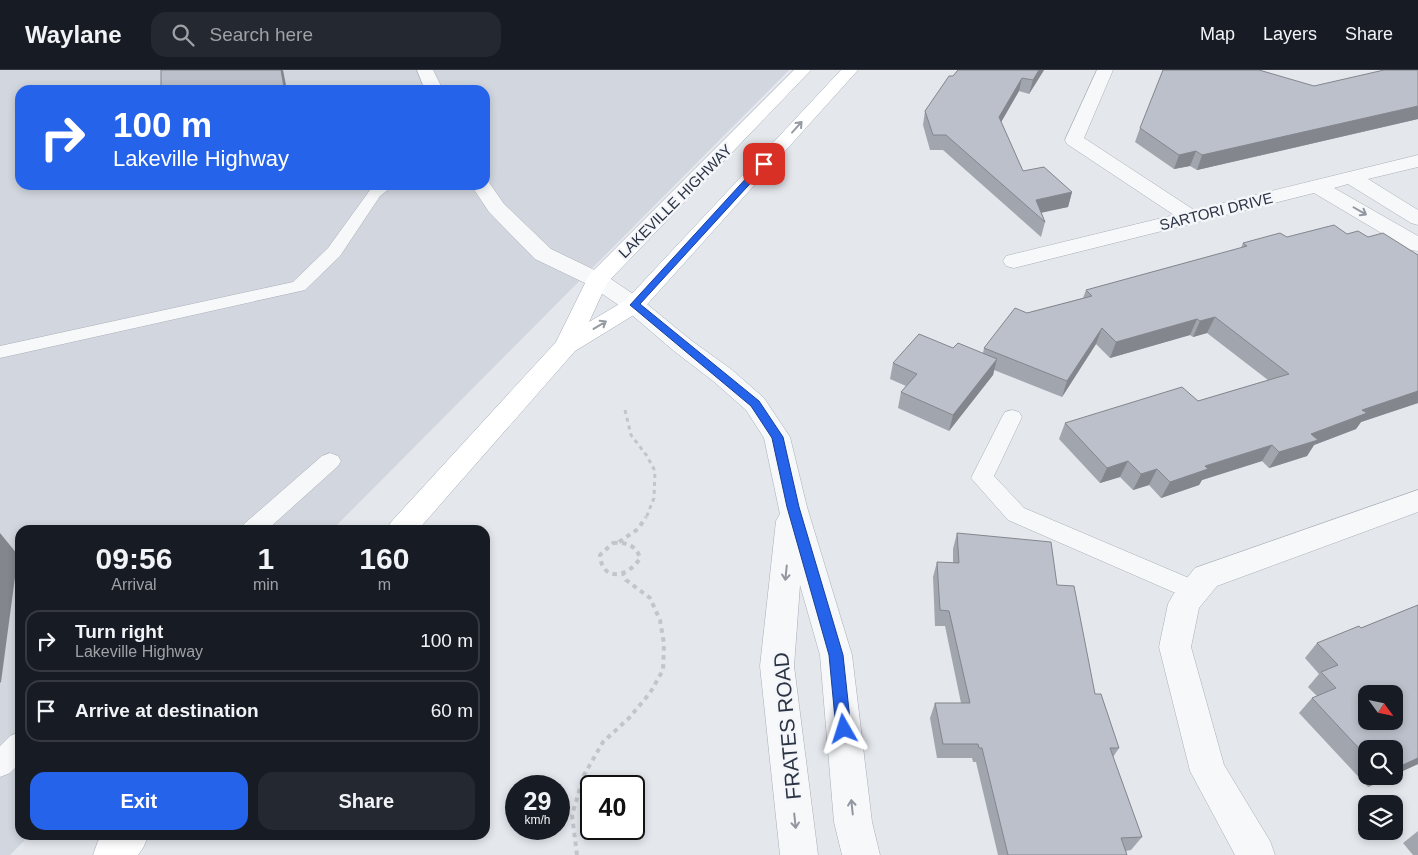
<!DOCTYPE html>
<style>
body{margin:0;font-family:Helvetica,sans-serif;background:#242831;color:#f1f3f6;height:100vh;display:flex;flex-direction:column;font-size:19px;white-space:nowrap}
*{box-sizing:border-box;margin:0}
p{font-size:16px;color:#9ea1a6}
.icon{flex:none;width:28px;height:28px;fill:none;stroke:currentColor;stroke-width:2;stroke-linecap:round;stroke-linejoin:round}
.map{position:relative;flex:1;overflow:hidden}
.drawer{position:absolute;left:15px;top:455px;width:475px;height:315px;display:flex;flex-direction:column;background:#171b24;border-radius:15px;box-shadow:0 2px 8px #0003}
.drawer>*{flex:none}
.hud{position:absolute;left:15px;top:15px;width:475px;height:105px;border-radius:15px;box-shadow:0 2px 8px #0003;background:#2563eb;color:#fff;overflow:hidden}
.needle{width:32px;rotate:123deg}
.controls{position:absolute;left:1358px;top:615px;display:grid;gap:10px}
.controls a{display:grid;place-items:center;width:45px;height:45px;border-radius:10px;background:#171b24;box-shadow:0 2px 8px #0003;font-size:25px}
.speed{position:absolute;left:505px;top:705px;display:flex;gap:10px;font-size:25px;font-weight:700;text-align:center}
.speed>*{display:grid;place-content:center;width:65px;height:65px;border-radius:50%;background:#171b24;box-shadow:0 2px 8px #0003;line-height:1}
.speed small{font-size:12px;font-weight:400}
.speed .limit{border:2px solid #111;border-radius:8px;background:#fff;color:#111}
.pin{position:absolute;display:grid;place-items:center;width:42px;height:42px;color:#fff;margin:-21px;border-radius:10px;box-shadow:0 2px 8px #0006}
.me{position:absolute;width:55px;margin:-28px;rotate:354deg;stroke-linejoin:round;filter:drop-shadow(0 0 4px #0008)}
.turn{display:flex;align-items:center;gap:18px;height:105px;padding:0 15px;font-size:22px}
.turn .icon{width:65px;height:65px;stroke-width:2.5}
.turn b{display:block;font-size:35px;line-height:42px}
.eta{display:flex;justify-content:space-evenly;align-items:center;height:85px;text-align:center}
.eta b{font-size:30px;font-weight:800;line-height:35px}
.action{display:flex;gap:10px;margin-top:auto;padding:10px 15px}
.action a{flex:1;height:58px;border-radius:15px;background:#2563eb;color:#fff;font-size:20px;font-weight:800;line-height:58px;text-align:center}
.action a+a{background:#242831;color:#f1f3f6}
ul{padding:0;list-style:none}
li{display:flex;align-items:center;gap:15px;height:62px;margin:0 10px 8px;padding:0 5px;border:2px solid #363941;border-radius:15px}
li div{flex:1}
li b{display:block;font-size:19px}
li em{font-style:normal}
header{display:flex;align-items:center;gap:30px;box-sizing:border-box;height:70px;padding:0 25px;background:#171b24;border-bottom:1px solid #363941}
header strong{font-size:24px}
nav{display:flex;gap:28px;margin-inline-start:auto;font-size:18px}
.search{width:350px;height:45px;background:#242831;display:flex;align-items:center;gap:12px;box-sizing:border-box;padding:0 18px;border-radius:15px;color:#9ea1a6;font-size:19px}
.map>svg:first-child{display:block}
.built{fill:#d2d6de;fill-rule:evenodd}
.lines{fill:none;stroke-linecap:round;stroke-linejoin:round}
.service-casing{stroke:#a9aeb7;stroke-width:1}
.minor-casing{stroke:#a9aeb7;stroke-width:1}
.tertiary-casing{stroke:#a9aeb7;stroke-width:1}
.primary-casing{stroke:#a3abb8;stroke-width:1}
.path-far1{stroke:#c2c5cb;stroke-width:3;stroke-dasharray:4 4;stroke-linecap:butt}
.path{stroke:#c2c5cb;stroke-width:4;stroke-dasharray:4.5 4.5;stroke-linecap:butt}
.service{fill:#f7f8fa;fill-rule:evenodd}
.minor{fill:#f7f8fa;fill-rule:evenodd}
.tertiary{fill:#f7f8fa;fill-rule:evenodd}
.primary{fill:#fff;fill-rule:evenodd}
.wall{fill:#a1a5ae}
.shaded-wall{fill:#83868d}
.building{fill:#bbc0ca;stroke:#83868d;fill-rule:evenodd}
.oneway{stroke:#959aa2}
.oneway2{stroke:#9196a0}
.route{fill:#2563eb;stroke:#184099}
.labels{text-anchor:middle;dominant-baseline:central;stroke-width:5;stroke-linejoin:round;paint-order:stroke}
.far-street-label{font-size:15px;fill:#2b3445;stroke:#f4f6f9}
.near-street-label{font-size:21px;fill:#2b3445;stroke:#f4f6f9}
</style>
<header>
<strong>Waylane</strong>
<div class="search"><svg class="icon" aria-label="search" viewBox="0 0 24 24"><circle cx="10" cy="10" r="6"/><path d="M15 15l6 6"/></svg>Search here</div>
<nav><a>Map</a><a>Layers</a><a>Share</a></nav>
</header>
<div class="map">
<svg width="1418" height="785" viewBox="0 0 1418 785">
<rect width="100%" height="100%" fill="#e4e7ec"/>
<path class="built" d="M0 0H789L332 460H20V765H30L10 785H0ZM20 20H485V115H20Z"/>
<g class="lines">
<g class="service-casing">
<path id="service" d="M376 115H394L380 126 340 186 305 220 0 288V276L293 212 328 178 370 120Z
M1012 340 1019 342 1022 347 994 406 1024 438 1203 514 1207 521 1203 528 1195 531 1187 528 1008 450 971 408 1002 347 1005 342Z
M330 383 338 386 341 391 338 396 267 460H241L244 454 322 386Z
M20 662V693L10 703 0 707V676L10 666Z"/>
</g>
<g class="minor-casing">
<path id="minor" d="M417 0H433L443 20H425Z
M1097 0H1113L1084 68 1194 140 1418 85V97L1368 109 1418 140V155L1411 153 1348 114 1334 118 1418 166V181L1410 180 1314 123 1014 198 1006 196 1003 191 1006 186 1174 145 1067 74 1065 70Z
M485 110 488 111 504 134 551 179 605 205 608 210 605 215 597 217 589 215 535 189 489 142 471 115H485Z
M1418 420V442L1217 516 1199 538 1191 577 1224 695 1270 771 1275 785H1235L1190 701 1159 577 1168 534 1173 525 1195 498Z"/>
</g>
<g class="tertiary-casing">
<path id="tertiary" d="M597 203 605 205 642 230 692 271 731 299 764 328 790 367 807 437 852 585 872 752 880 785H842L834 752 820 585 800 515 794 596 818 785H780L760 596 776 451 780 444 764 368 746 340 713 311 674 281 626 240 589 215 586 210 589 205Z"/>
</g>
<g class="primary-casing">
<path id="primary" d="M794 0H811L607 213 589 252 626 230 841 0H858L642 240 575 281 568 289 418 460H386L391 452 556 272 589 205Z
M104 765H149L143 778 138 785H93L98 771Z"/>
</g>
<path class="path-far1" d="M625 340 631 365 647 386 655 401 654 428 646 448"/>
<path class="path" d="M619 472 638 459 646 447
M613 473C626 472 636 475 640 488 629 507 602 513 600 485Z
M577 785 572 745 584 705 603 672 629 648 650 623 663 600 664 574 660 550 650 528 626 510 623 504"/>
<use href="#service" class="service"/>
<use href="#minor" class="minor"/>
<use href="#tertiary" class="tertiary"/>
<use href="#primary" class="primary"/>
</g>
<path class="wall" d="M958 0H1044L1029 24 1019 21 1001 52 1023 101 1072 122 1068 137 1041 142 1045 152 1041 167 943 80H930L923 55 925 41Z
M1418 0V49L1197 100 1190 96 1174 99 1135 72 1140 58Z
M1347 164 1368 167 1418 185V333L1361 352 1356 359 1314 375 1307 386 1269 398 1262 391 1202 410 1199 415 1161 428 1149 415 1133 420 1120 407 1100 413 1059 369 1065 353 1198 331 1268 310 1207 263 1193 267 1190 265 1110 288 1096 274 1062 327 994 300 993 305 949 361 898 338 901 322 906 316 890 309 893 293 953 278 983 283 984 278 1027 243 1083 228 1086 220 1241 178 1243 173 1287 167Z
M957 463 1057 515 1095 624 1119 678 1113 687 1142 767 1131 780 1126 781 1127 785H998L976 692H973L972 688H937L930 648 935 633H961L945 556H935L933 507 937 492 953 493V479Z
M1418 535V694L1394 705 1366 679V706H1392L1368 717 1299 643 1312 628 1317 626 1308 617 1319 604 1305 588 1317 573 1361 558Z
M1418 761V785H1413L1403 773Z"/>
<path class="shaded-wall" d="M281 0H283L287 20H264Z
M1039 0H1044L1029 24 1033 10Z
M1022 8 1019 21 996 61 999 47Z
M1418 36V49L1197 100 1202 85Z
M1196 81 1190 96 1174 99 1179 85Z
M1072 122 1068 137 1036 144V130Z
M1215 247 1207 263 1193 267 1200 251Z
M1197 249 1190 265 1110 288 1116 272Z
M1102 258 1096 274 1062 327 1067 311Z
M997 289 993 305 949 361 953 345Z
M1418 321V333L1361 352 1356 359 1314 375 1307 386 1269 398 1279 382 1311 364 1362 340Z
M1272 375 1262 391 1202 410 1199 415 1161 428 1170 412 1205 396Z
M1128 391 1120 407 1100 413 1107 398Z
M1157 399 1149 415 1133 420 1141 404Z
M0 463 18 485 1 612 0 613Z
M1418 688V694L1394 705V699Z
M1380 706H1392L1368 717Z"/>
<path class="building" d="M161 0H281L284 17 264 20H161Z
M958 0H1039L1033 10 1022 8 999 47 1023 101 1044 97 1072 122 1036 130 1045 152 946 65H933L925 41 949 6H953Z
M1163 0H1259L1314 16 1384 0H1418V36L1202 85 1196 81 1179 85 1140 58Z
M1334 155 1347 164 1358 161 1368 167 1383 163 1418 185V321L1362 340 1367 343 1311 364 1318 370 1279 382 1272 375 1205 396 1208 399 1170 412 1157 399 1141 404 1128 391 1107 398 1065 353 1182 317 1198 331 1289 304 1215 247 1200 251 1197 249 1116 272 1102 258 1067 311 984 278 1015 238 1027 243 1092 226 1086 220 1247 176 1243 173 1280 163 1287 167Z
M919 264 953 278 958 273 997 289 953 345 901 322 917 304 893 293Z
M957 463 1051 472 1057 515 1074 516 1095 624H1101L1119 678H1110L1142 767 1121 768 1127 785H1008L982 678H979L978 674H943L935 633H970L949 541 940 540 937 492 959 493Z
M1418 535V688L1394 699V679H1366V686L1312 628 1336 618 1321 602 1338 595 1317 573 1359 556 1361 558ZM1366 624H1394V651H1366Z"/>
<defs><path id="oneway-shaft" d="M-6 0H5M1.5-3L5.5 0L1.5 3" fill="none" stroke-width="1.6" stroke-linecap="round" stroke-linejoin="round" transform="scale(1.25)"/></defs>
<g class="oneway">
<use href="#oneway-shaft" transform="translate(797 57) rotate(-48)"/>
<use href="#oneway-shaft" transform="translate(600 255) rotate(-31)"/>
</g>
<g class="oneway2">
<use href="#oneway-shaft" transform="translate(1360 141) rotate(30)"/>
<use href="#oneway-shaft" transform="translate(786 503) rotate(96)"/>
<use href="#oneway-shaft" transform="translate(852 737) rotate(-96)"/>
<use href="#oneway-shaft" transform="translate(795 751) rotate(84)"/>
</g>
<path class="route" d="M761 92 768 94 640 234 759 331 783 367 799 437 843 585 851 659 849 664 844 666 838 664 836 659 829 585 787 437 772 368 751 336 630 235Z"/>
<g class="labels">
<g class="far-street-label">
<text transform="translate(675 131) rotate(-45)">LAKEVILLE HIGHWAY</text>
<text transform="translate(1216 141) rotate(-14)">SARTORI DRIVE</text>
</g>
<g class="near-street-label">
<text transform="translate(787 656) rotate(-95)">FRATES ROAD</text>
</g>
</g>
</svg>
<div class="controls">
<a><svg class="needle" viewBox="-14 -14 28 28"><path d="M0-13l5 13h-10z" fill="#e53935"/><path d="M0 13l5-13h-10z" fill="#9ea1a6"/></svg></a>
<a><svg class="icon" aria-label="search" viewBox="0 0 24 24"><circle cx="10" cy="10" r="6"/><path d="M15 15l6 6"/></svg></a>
<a><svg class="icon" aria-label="layers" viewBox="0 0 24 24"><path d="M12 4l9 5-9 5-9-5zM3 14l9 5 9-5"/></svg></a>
</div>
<div class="speed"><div>29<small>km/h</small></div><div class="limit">40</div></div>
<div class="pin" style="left:764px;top:94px;background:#d93025"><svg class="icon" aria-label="arrive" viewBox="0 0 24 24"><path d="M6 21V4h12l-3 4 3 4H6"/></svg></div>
<svg class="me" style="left:844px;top:659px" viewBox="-20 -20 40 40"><path d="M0-17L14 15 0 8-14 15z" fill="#2563eb" stroke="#fff" stroke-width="4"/></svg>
<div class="hud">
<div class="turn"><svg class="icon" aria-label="right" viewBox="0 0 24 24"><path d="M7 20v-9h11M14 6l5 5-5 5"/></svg><div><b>100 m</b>Lakeville Highway</div></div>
</div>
<section class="drawer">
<div class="eta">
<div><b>09:56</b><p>Arrival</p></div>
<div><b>1</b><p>min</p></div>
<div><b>160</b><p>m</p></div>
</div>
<ul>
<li><svg class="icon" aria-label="right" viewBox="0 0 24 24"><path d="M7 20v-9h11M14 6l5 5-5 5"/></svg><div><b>Turn right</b><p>Lakeville Highway</p></div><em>100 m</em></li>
<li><svg class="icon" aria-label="arrive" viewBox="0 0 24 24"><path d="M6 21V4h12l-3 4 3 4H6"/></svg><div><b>Arrive at destination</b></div><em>60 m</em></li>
</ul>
<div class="action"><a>Exit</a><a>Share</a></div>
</section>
</div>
